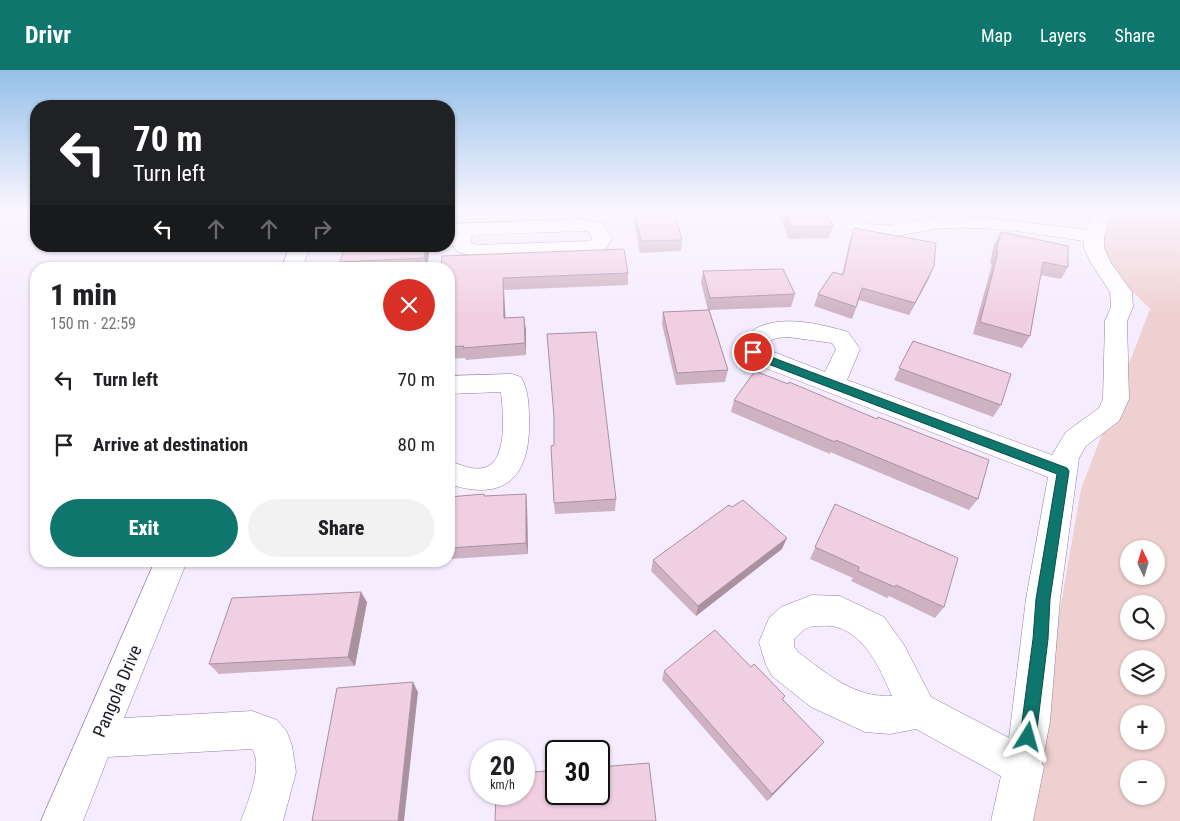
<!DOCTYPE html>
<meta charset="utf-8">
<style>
body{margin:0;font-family:"Roboto Condensed",sans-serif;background:#f2f2f2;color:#202124;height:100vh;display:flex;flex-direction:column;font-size:19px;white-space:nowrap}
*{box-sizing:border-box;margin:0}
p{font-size:16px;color:#757577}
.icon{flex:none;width:28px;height:28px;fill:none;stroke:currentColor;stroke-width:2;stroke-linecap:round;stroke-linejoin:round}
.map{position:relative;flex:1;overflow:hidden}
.side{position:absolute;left:30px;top:192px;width:425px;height:305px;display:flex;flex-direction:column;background:#fff;border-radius:20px;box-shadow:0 1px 4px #0004}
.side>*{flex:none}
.guide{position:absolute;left:30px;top:30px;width:425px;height:152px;border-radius:20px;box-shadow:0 1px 4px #0004;background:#202124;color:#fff;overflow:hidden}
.needle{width:32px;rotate:356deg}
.fabs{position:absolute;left:1120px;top:470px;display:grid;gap:10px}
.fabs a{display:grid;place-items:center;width:45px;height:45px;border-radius:50%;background:#fff;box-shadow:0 1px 4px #0004;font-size:25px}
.speed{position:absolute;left:470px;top:670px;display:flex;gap:10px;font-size:25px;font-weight:700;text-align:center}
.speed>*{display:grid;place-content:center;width:65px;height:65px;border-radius:50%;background:#fff;box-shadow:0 1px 4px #0004;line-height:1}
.speed small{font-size:12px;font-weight:400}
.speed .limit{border:2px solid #111;border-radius:8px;background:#fff;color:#111}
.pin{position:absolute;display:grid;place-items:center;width:42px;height:42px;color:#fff;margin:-21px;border:2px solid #fff;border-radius:50%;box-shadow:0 1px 5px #0007}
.me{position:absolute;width:55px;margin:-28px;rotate:8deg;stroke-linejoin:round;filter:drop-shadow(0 0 4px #0008)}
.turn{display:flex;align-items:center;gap:18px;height:105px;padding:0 20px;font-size:22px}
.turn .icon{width:65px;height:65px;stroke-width:2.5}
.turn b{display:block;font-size:35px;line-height:42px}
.lanes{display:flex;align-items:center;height:48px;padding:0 20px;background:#0003;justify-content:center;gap:25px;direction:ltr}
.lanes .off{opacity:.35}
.round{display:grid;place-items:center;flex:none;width:52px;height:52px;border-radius:26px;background:#f2f2f2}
.summary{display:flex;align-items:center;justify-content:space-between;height:85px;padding:0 20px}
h1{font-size:30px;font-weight:800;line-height:38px}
.action{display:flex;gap:10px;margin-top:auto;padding:10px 20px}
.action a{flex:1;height:58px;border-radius:30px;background:#0f766e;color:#fff;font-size:20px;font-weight:800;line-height:58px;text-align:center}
.action a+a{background:#f2f2f2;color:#202124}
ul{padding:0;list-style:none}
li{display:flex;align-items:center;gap:15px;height:65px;padding:0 20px}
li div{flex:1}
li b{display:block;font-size:19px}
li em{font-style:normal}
header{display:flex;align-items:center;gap:30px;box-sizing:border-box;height:70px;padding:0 25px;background:#0f766e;color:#fff}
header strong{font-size:24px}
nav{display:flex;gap:28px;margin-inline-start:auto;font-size:18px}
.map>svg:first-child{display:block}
.green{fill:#efd0d0;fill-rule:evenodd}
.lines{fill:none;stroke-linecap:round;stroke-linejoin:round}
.minor-casing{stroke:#90809d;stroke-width:1}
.minor{fill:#fff;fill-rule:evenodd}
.wall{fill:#cfb2c2}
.shaded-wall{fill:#a9919e}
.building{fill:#f1cfe2;stroke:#a9919e}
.route{fill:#0f766e;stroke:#0a4d48}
.labels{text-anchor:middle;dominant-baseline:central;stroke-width:4;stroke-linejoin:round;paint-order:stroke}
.near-street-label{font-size:18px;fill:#231c28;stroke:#fdfdfd}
</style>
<header>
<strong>Drivr</strong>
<nav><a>Map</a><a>Layers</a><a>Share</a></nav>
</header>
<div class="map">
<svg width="1180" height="751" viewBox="0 0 1180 751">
<rect width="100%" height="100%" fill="#f6ecff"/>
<path class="green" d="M1104 140H1180V751H1023L1081 419 1150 239 1095 184ZM1129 479H1156V506H1129ZM1129 534H1156V561H1129ZM1129 589H1156V616H1129ZM1129 644H1156V671H1129ZM1129 699H1156V726H1129Z"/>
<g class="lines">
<g class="minor-casing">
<path id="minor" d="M831 140H850C859 155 877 156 893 155L873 144 871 140H895L915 151 946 146 983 147 1087 160 1093 140H1112L1104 167V178L1111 193 1132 222 1133 237 1127 251 1129 329 1119 351 1086 376 1079 388 1060 529 1050 651 1042 694 1044 697 1033 751H991L1001 706 916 659 890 664 865 662 811 637 772 606 766 595 759 572 769 548 781 537 812 525 840 526 884 547 904 575 931 627 1009 668 1026 529 1048 407 750 292 741 282C743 273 746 264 755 259 781 244 821 254 848 262L860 279 847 310 1052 385 1066 362 1099 338 1103 329 1105 251 1111 237 1110 222 1091 193 1084 178V171C1039 164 993 156 947 158 921 159 897 170 871 166 854 163 838 157 831 140ZM788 267 832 273 836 279 825 302 766 279C768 267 778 268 788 267ZM813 556C821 556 830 555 837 557 867 567 880 599 892 626 854 628 826 603 798 582L794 577V569L805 559Z
M585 149 603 154 612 168 605 180 588 184 477 187 458 182 451 174 452 166H449V154ZM584 161 589 162 592 168 590 171 477 175 471 173 472 165Z
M290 176H310L302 199H281Z
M512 304 521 307C528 319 529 334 529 348 531 405 507 433 449 414V391C461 394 473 402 486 397 508 390 503 340 501 322L449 324V306Z
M155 491H187L124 648 252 641 277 650 287 662 292 676 296 702 283 751H241C247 734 264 695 252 679L108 687 83 751H41Z"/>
</g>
<use href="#minor" class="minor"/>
</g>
<path class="wall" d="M632 140H674L682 170 681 181 640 183Z
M776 140H824L833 156 829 168 789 169Z
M854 158 929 208 909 245 859 230 852 249 814 236 818 224 842 205 850 170Z
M1001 162 1068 197 1061 209 1040 205 1030 266 1022 278 973 264 992 194 990 193 994 174Z
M430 176 427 199H343L340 192Z
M449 199 628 203V215L504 220 505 248 526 260V285L466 290 465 288 449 289Z
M703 201 795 224 791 237 708 240 701 213Z
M663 242 728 300 725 312 676 315 662 254Z
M913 271 1001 335 993 347 894 310Z
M755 301 978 429 969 440 830 382V384L731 342 734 330Z
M484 424 485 426 526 424 527 435 528 484 449 489V427Z
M616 429 615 441 555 444 554 433Z
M835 434 944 537 935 548 889 526 887 528 851 511 853 508 810 489Z
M782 479 696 546 651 501 653 490Z
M367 532 355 596 219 604 209 594Z
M751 597 785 626 783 630 824 672 767 731 662 610 664 601Z"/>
<path class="shaded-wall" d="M426 176H430L427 199H426L424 188Z
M934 196 929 208 909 245 915 233Z
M503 208 504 220 506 260 504 248Z
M524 247 526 260V285L525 273Z
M526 424 527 435 528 484 526 473Z
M787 468 782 479 696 546 698 536Z
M361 522 367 532 355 596 348 587Z
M413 612 418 622 404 751H398Z
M824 672 817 680 767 731 772 724Z"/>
<path class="building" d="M634 140H674L682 170 641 171Z
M784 140H824L833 156 793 157Z
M854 158 936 173 934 196 915 233 862 218 856 237 818 224 833 202 843 205Z
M1001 162 1068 176V197L1043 192 1030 266 980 252 998 182 996 181Z
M345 176H426L424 188 340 192Z
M624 179 628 203 503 208 504 248 524 247 525 273 463 278 464 276 449 277V199H441L442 186Z
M783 199 795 224 710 228 703 201Z
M709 240 728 300 677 303 663 242Z
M596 262 616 429 554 433 551 376 554 375V347L547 264Z
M913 271 1011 304 1001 335 899 298Z
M755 301 788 314 789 312 877 349 878 347 989 390 978 429 836 370 835 372 734 330Z
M484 424V426L526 424V473L449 478V427Z
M743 430 787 468 698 536 653 490 729 435 732 437Z
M835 434 958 488 944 537 896 515 895 517 858 501 859 497 815 477Z
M361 522 348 587 209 594 232 528Z
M715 560 751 597 754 594 785 626 782 629 824 672 772 724 664 601Z
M413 612 398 751H312L337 618Z
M649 693 656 751H495L496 724H524V703L556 700V724H599V697Z"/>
<linearGradient id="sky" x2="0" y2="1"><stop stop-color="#94c0e8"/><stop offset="0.57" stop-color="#fbf6ff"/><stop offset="1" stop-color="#fbf6ff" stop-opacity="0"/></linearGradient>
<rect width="1180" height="246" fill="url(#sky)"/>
<path class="route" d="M753 279 763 284 1067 398 1069 401 1050 529 1048 569 1036 667 1034 672 1028 675 1023 672 1020 667 1033 569 1036 529 1057 404 755 289 748 282Z"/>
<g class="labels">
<g class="near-street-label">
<text transform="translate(117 621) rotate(-67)">Pangola Drive</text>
</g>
</g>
</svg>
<div class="fabs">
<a><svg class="needle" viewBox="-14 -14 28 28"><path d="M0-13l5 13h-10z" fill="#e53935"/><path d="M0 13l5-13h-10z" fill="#757577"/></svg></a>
<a><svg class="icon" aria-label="search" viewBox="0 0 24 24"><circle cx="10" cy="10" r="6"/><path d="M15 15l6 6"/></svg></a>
<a><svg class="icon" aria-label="layers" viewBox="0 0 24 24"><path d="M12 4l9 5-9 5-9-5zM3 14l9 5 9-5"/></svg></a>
<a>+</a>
<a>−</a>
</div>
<div class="speed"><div>20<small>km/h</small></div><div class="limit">30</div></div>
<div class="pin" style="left:753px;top:282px;background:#d93025"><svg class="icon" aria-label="arrive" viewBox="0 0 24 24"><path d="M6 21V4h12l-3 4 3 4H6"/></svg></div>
<svg class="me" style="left:1028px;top:667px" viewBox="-20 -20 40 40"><path d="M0-17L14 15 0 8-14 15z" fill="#0f766e" stroke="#fff" stroke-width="4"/></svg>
<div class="guide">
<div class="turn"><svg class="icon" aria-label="left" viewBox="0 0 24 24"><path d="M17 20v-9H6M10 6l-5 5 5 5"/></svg><div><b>70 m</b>Turn left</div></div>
<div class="lanes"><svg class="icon" aria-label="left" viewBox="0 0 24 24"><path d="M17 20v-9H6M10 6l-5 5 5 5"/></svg><svg class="icon off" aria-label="ahead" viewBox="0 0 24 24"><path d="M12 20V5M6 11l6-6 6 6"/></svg><svg class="icon off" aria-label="ahead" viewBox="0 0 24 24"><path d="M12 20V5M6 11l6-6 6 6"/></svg><svg class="icon off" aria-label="right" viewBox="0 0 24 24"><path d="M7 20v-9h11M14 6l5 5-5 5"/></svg></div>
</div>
<section class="side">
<div class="summary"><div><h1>1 min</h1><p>150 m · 22:59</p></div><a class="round" style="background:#d93025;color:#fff"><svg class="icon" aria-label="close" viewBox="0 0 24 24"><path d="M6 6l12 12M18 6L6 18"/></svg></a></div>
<ul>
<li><svg class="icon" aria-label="left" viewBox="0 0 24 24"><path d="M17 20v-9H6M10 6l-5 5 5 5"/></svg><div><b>Turn left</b></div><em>70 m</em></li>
<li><svg class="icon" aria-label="arrive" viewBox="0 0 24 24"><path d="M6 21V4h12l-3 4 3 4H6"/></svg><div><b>Arrive at destination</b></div><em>80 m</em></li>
</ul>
<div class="action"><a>Exit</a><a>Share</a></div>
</section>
</div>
